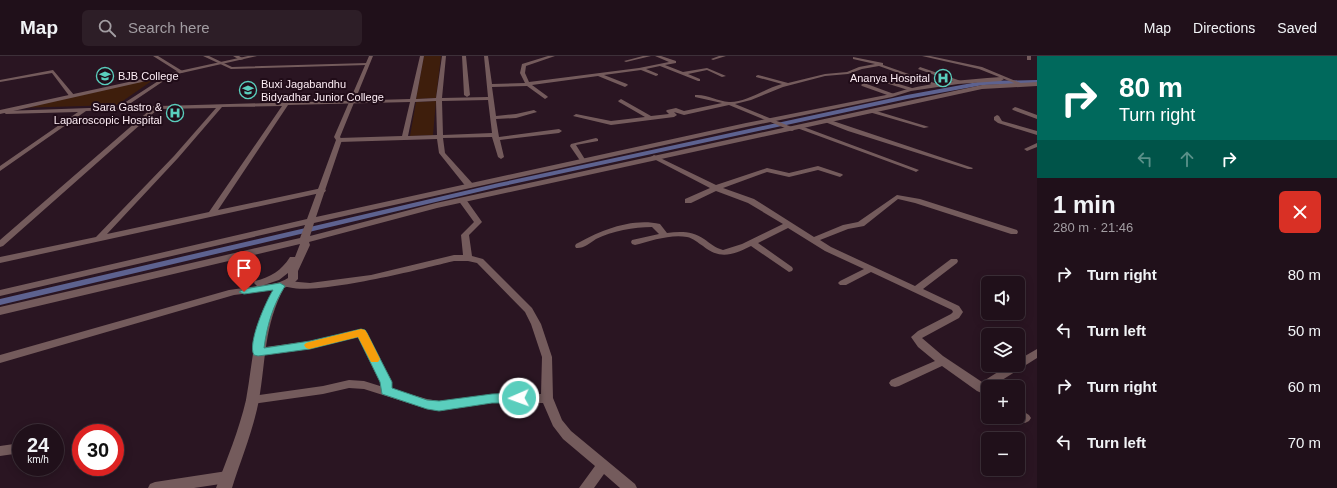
<!DOCTYPE html>
<meta charset="utf-8">
<style>
body{margin:0;font-family:Arial,sans-serif;background:#2d1e27;color:#f1f3f6;height:100vh;display:flex;flex-direction:column;font-size:15px;white-space:nowrap}
*{box-sizing:border-box;margin:0}
p{font-size:13px;color:#a29da2}
.icon{flex:none;width:22px;height:22px;fill:none;stroke:currentColor;stroke-width:2;stroke-linecap:round;stroke-linejoin:round}
.map{position:relative;flex:1;overflow:hidden}
.details{display:flex;flex-direction:column;background:#20101a;width:300px}
.details>*{flex:none}
.hud{background:#00695c;color:#fff;overflow:hidden}
.controls{position:absolute;left:981px;top:220px;display:grid;gap:8px}
.controls a{display:grid;place-items:center;width:44px;height:44px;border-radius:6px;background:#20101a;box-shadow:0 2px 10px #0003,0 0 0 1px #3d3039;font-size:20px}
.speed{position:absolute;left:12px;top:368px;display:flex;gap:8px;font-size:20px;font-weight:700;text-align:center}
.speed>*{display:grid;place-content:center;width:52px;height:52px;border-radius:50%;background:#20101a;box-shadow:0 2px 10px #0003,0 0 0 1px #3d3039;line-height:1}
.speed small{font-size:10px;font-weight:400}
.speed .limit{border:6px solid #d22;background:#fff;color:#111}
.pin{position:absolute;display:grid;place-items:center;width:34px;height:34px;color:#fff;margin:-41px -17px;border-radius:50% 50% 50% 0;rotate:-45deg;box-shadow:0 0 4px #0007}
.pin .icon{rotate:45deg}
.me{position:absolute;width:44px;margin:-22px;rotate:268deg;stroke-linejoin:round;filter:drop-shadow(0 0 3px #0008)}
.turn{display:flex;align-items:center;gap:14px;height:84px;padding:0 16px;font-size:18px}
.turn .icon{width:52px;height:52px;stroke-width:2.5}
.turn b{display:block;font-size:28px;line-height:34px}
.lanes{display:flex;align-items:center;height:38px;padding:0 16px;background:#0003;justify-content:center;gap:20px;direction:ltr}
.lanes .off{opacity:.35}
.round{display:grid;place-items:center;flex:none;width:42px;height:42px;border-radius:6px;background:#2d1e27}
.head{display:flex;align-items:center;justify-content:space-between;height:68px;padding:0 16px}
h1{font-size:24px;font-weight:600;line-height:30px}
ul{padding:0;list-style:none}
li{display:flex;align-items:center;gap:12px;height:56px;padding:0 16px}
li div{flex:1}
li b{display:block;font-size:15px}
li em{font-style:normal}
header{display:flex;align-items:center;gap:24px;box-sizing:border-box;height:56px;padding:0 20px;background:#20101a;border-bottom:1px solid #3d3039}
header strong{font-size:19px}
nav{display:flex;gap:22px;margin-inline-start:auto;font-size:14px}
.search{width:280px;height:36px;background:#2d1e27;display:flex;align-items:center;gap:10px;box-sizing:border-box;padding:0 14px;border-radius:6px;color:#a29da2;font-size:15px}
main{display:flex;flex:1;min-height:0}
.map>svg:first-child{display:block}
.green{fill:#3e1e0c}
.lines{fill:none;stroke-linecap:round;stroke-linejoin:round}
.canal{fill:#5d6290;fill-rule:evenodd}
.minor{fill:#745b5c;fill-rule:evenodd}
.tertiary{fill:#745b5c;fill-rule:evenodd}
.route{fill:#5acebd;stroke:#3a867b}
.slow{fill:#f59e0b}
.labels{text-anchor:middle;dominant-baseline:central;stroke-width:4;stroke-linejoin:round;paint-order:stroke}
.far-poi-label{font-size:11px;fill:#fcecf4;stroke:#200c18;text-anchor:start}
</style>
<header>
<strong>Map</strong>
<div class="search"><svg class="icon" aria-label="search" viewBox="0 0 24 24"><circle cx="10" cy="10" r="6"/><path d="M15 15l6 6"/></svg>Search here</div>
<nav><a>Map</a><a>Directions</a><a>Saved</a></nav>
</header>
<main>
<div class="map">
<svg width="1037" height="432" viewBox="0 0 1037 432">
<rect width="100%" height="100%" fill="#2a1522"/>
<path class="green" d="M424 0H441L436 42 416 43Z
M156 22 117 49 16 52Z
M436 45 433 79 410 80 416 46Z"/>
<g class="lines">
<path class="canal" d="M1037 24V28L983 29 907 43 499 131 0 249V243L499 127 907 39 983 25Z"/>
<path class="minor" d="M153 0H158L184 16 180 17Z
M203 0H209L232 11 367 7 369 8 367 9 231 13Z
M233 0H239L244 3 240 4Z
M420 0H424L416 43 436 42 442 0H446L442 42 488 41 484 0H488L492 28 525 27 520 17 522 8 548 0H555L526 10 525 17 529 26 639 12 669 6 655 0H661L676 5V7L665 9 683 16 707 12 726 20 722 21 707 14 688 18 700 23V25H698L660 10 646 13 658 18V19L656 20 641 14 604 19 627 28 628 29 625 31 598 20 532 29 547 40 548 41 545 43 527 30 492 31 496 60 516 58 534 54 537 56 516 62 496 63 499 81 559 73 562 75 559 77 500 84 504 101 501 103 498 101 492 81 443 82 445 97 473 128 474 130 470 132H467L439 97 437 83 339 86 336 84 339 82 402 80 410 46 288 49 218 154 322 132 326 134 325 136 0 207V201L96 181 174 100 216 52 158 53 3 190 0 191V184L151 53 86 55 0 115V110L78 56 6 58 3 56 4 55 118 51 169 18H171V20L125 51 410 43ZM488 44 492 77 443 79 442 45ZM436 45 437 79 408 80 415 46ZM282 50 209 156 107 178 178 102 222 51Z
M462 0H466L470 39 467 41 464 39Z
M643 0H651L626 6 624 5Z
M719 0H726L713 4 711 3Z
M922 0H930L982 11 1023 28 1019 29 979 13Z
M1027 0H1031V4H1027Z
M853 1 883 7V9L940 29 935 30 879 10 862 13 848 18 825 20 783 31 751 44 735 48 794 72V74L792 75 729 49 684 59 674 56 677 59 674 61 611 69 573 60 576 58 611 65 645 61 619 46 618 45 621 43 651 60 669 58 666 55 667 54 676 52 684 55 722 47 695 41V39C707 38 717 45 729 46 745 47 766 32 782 28L756 21V20L758 19 788 27 825 18 847 16 859 11 875 8 853 3Z
M920 11 961 25V26L957 27 918 13Z
M53 14 74 39V41H70L52 17 0 26V24Z
M872 20 912 32 913 33 908 34 870 22V21Z
M864 27 894 38 895 39 890 40 862 30 861 29Z
M1015 51 1037 59V63L1013 54 1012 53Z
M869 54H873L929 71 924 72 869 56Z
M997 59 999 60 1002 65 1037 75V79L998 67 994 64V61Z
M827 63 973 112 972 113H968L848 75 825 66 824 65Z
M797 70H801L919 114 916 116 914 115 797 72Z
M596 82 598 83V85L576 89 586 105 585 106H581L570 90 571 88Z
M1037 87V91L1027 95 1024 93Z
M654 99 716 129 767 112 789 117 818 110 842 118 843 119 840 121 818 114 789 121 767 116 723 132 754 143 814 181 843 169 858 166 897 139 920 143 1017 174 1018 176 1017 178H1011L915 147 898 143 864 170 848 173 820 184 831 191 915 230 951 203H957L958 205 957 207 923 233 959 250 963 256 959 262 922 282 943 300 982 326 1009 309H1018V304L1037 293V302L991 331H988V340L977 335 942 310 899 330 895 331 891 330 889 327 891 324 935 305 918 291 911 281 918 275 951 258 953 256 952 254 871 216 846 229H840L838 227 840 225 864 213 825 195 788 172 758 187 792 211 793 213 792 215 789 216 751 190C733 199 720 204 703 190 698 187 693 182 687 181 670 178 651 185 635 189L632 188 631 186 632 184 659 178 652 171C634 171 612 175 596 183 590 187 583 193 576 192L575 190 576 188C599 175 632 161 660 168L667 177C680 175 693 175 704 183 710 187 715 192 723 194L742 188 783 168 748 147 716 135 691 147H685V143L710 132 652 102 651 101Z
M459 142H465L482 166 469 179 472 200 483 203 532 252 541 268 552 301 553 342 562 364 571 375 635 428 637 432H620L604 418 594 432H579L595 410 563 383 553 370 543 347H492L439 355 427 353 364 333 349 332 323 338 252 348 248 347 246 344 248 341 252 340 323 330 349 324 364 325 380 330V326L358 281 310 293 258 300 254 299 253 296 254 293 258 292 310 285 361 274 365 275 366 277 392 326V333L427 343 439 345 492 339 541 338 542 301 531 268 525 256 477 207 468 205H454C429 211 299 245 282 228L287 225 310 227 371 219 454 199H463L461 179 474 166 458 144Z
M1018 352 1029 359 1031 362 1029 365 1025 367 1015 361H1018Z
M21 387V397L0 400V390Z
M227 415 232 417 234 421 232 425 227 427 194 432H148L150 428 155 426Z"/>
<path class="tertiary" d="M248 0H257L0 58V54Z
M369 0H373L340 81 342 84 316 161 746 67 891 38C926 26 964 24 1001 21L1004 23 1001 25 958 28 911 35 892 41 746 71 358 157 314 167 310 180 436 147 982 29 1037 26V30L982 33 437 152 309 186 310 189 298 215V223L293 228 284 232C264 270 266 303 259 344 253 375 241 403 232 432H216C227 403 239 374 246 344 253 306 253 269 273 234L234 239 0 307V299L229 234 257 230 254 227 255 225C271 221 281 215 290 201H295L300 188 0 259V251L300 182 305 169 0 240V234L307 163 336 84 334 81ZM288 217V222C280 227 273 228 264 229L279 224Z"/>
</g>
<path class="route" d="M280 227 285 230C273 249 267 269 264 292L310 285 361 273 365 274 367 277 392 326V332L427 344 439 345 492 338 519 337 523 339 525 342 523 345 519 347H492L439 355 427 353 382 338 380 326 358 281 310 293 258 300 254 299C247 288 266 245 273 234L244 238 239 236 244 233Z"/>
<path class="slow" d="M361 273 365 274 367 277 380 303 378 306H371L358 281 309 293 306 292 304 289 306 287 309 286Z"/>
<defs>
<g id="university-ring" transform="scale(0.9)"><circle r="9.5" fill="#200c18" stroke="#5acebd" stroke-width="1.5"/><path d="M0-5L7-2L0 1L-7-2ZM-4 1L0 2.5L4 1V4Q0 6-4 4Z" fill="#5acebd"/></g>
<g id="hospital-ring" transform="scale(0.9)"><circle r="9.5" fill="#200c18" stroke="#5acebd" stroke-width="1.5"/><path d="M-5-5h3v3.5h4V-5h3V5h-3V1.5h-4V5h-3Z" fill="#5acebd"/></g>
</defs>
<g fill-rule="evenodd">
<use href="#university-ring" x="105" y="20"/>
<use href="#hospital-ring" x="943" y="22"/>
<use href="#university-ring" x="248" y="34"/>
<use href="#hospital-ring" x="175" y="57"/>
</g>
<g class="labels">
<g class="far-poi-label">
<text x="118" y="20">BJB College</text>
<text x="930" y="22" text-anchor="end">Ananya Hospital</text>
<text x="261" y="28">Buxi Jagabandhu<tspan x="261" dy="13">Bidyadhar Junior College</tspan></text>
<text x="162" y="51" text-anchor="end">Sara Gastro &amp;<tspan x="162" dy="13">Laparoscopic Hospital</tspan></text>
</g>
</g>
</svg>
<div class="controls">
<a><svg class="icon" aria-label="sound" viewBox="0 0 24 24"><path d="M4 9h4l5-4v14l-5-4H4zM17 9q2 3 0 6"/></svg></a>
<a><svg class="icon" aria-label="layers" viewBox="0 0 24 24"><path d="M12 4l9 5-9 5-9-5zM3 14l9 5 9-5"/></svg></a>
<a>+</a>
<a>−</a>
</div>
<div class="speed"><div>24<small>km/h</small></div><div class="limit">30</div></div>
<div class="pin" style="left:244px;top:236px;background:#d93025"><svg class="icon" aria-label="arrive" viewBox="0 0 24 24"><path d="M6 21V4h12l-3 4 3 4H6"/></svg></div>
<svg class="me" style="left:519px;top:342px" viewBox="-20 -20 40 40"><circle r="17" fill="#5acebd" stroke="#fff" stroke-width="3"/><path d="M0-11L8 9 0 5-8 9z" fill="#fff"/></svg>
</div>
<section class="details">
<div class="hud">
<div class="turn"><svg class="icon" aria-label="right" viewBox="0 0 24 24"><path d="M7 20v-9h11M14 6l5 5-5 5"/></svg><div><b>80 m</b>Turn right</div></div>
<div class="lanes"><svg class="icon off" aria-label="left" viewBox="0 0 24 24"><path d="M17 20v-9H6M10 6l-5 5 5 5"/></svg><svg class="icon off" aria-label="ahead" viewBox="0 0 24 24"><path d="M12 20V5M6 11l6-6 6 6"/></svg><svg class="icon" aria-label="right" viewBox="0 0 24 24"><path d="M7 20v-9h11M14 6l5 5-5 5"/></svg></div>
</div>
<div class="head"><div><h1>1 min</h1><p>280 m · 21:46</p></div><a class="round" style="background:#d93025;color:#fff"><svg class="icon" aria-label="close" viewBox="0 0 24 24"><path d="M6 6l12 12M18 6L6 18"/></svg></a></div>
<ul>
<li><svg class="icon" aria-label="right" viewBox="0 0 24 24"><path d="M7 20v-9h11M14 6l5 5-5 5"/></svg><div><b>Turn right</b></div><em>80 m</em></li>
<li><svg class="icon" aria-label="left" viewBox="0 0 24 24"><path d="M17 20v-9H6M10 6l-5 5 5 5"/></svg><div><b>Turn left</b></div><em>50 m</em></li>
<li><svg class="icon" aria-label="right" viewBox="0 0 24 24"><path d="M7 20v-9h11M14 6l5 5-5 5"/></svg><div><b>Turn right</b></div><em>60 m</em></li>
<li><svg class="icon" aria-label="left" viewBox="0 0 24 24"><path d="M17 20v-9H6M10 6l-5 5 5 5"/></svg><div><b>Turn left</b></div><em>70 m</em></li>
</ul>
</section>
</main>
